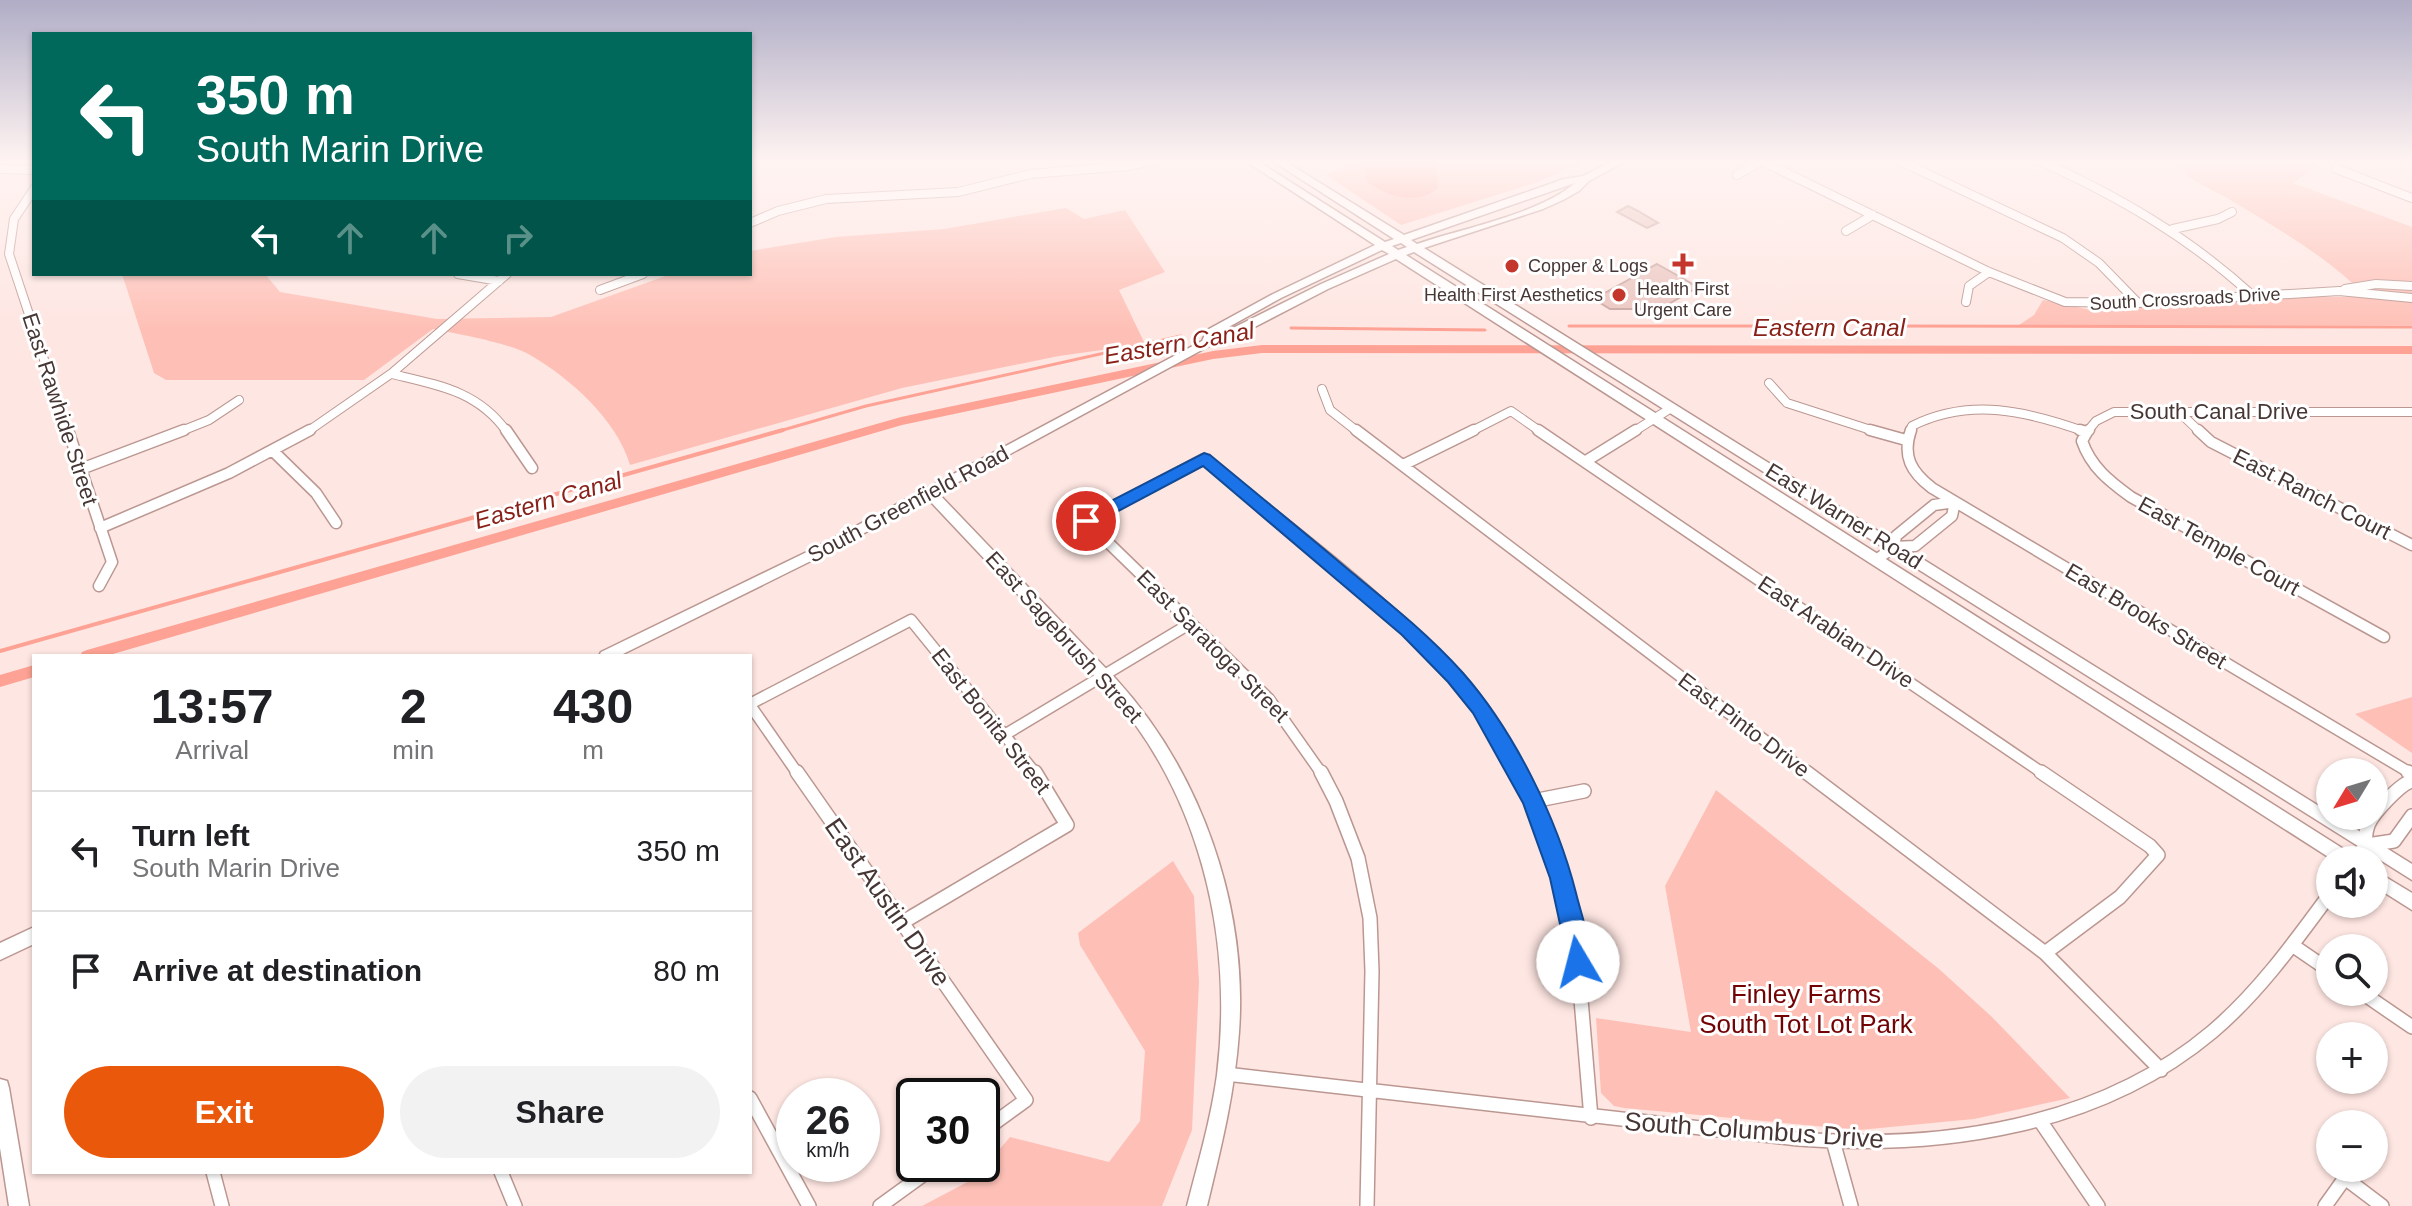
<!DOCTYPE html>
<meta charset="utf-8">
<style>
body{margin:0;font-family:Arial,sans-serif;background:#f2f2f2;color:#202124;height:100vh;display:flex;flex-direction:column;font-size:30px;white-space:nowrap}
*{box-sizing:border-box;margin:0}
p{font-size:26px;color:#757577}
.icon{flex:none;width:44px;height:44px;fill:none;stroke:currentColor;stroke-width:2;stroke-linecap:round;stroke-linejoin:round}
.map{position:relative;flex:1;overflow:hidden}
.drawer{position:absolute;left:32px;top:654px;width:720px;height:520px;display:flex;flex-direction:column;background:#fff;border-radius:0px;box-shadow:0 2px 6px #0004}
.drawer>*{flex:none}
.guide{position:absolute;left:32px;top:32px;width:720px;height:244px;border-radius:0px;box-shadow:0 2px 6px #0004;background:#00695c;color:#fff;overflow:hidden}
.needle{width:52px;rotate:232deg}
.buttons{position:absolute;left:2316px;top:758px;display:grid;gap:16px}
.buttons a{display:grid;place-items:center;width:72px;height:72px;border-radius:50%;background:#fff;box-shadow:0 2px 6px #0004;font-size:40px}
.speed{position:absolute;left:776px;top:1078px;display:flex;gap:16px;font-size:40px;font-weight:700;text-align:center}
.speed>*{display:grid;place-content:center;width:104px;height:104px;border-radius:50%;background:#fff;box-shadow:0 2px 6px #0004;line-height:1}
.speed small{font-size:20px;font-weight:400}
.speed .limit{border:4px solid #111;border-radius:12px;background:#fff;color:#111}
.pin{position:absolute;display:grid;place-items:center;width:68px;height:68px;color:#fff;margin:-34px;border:4px solid #fff;border-radius:50%;box-shadow:0 2px 8px #0007}
.me{position:absolute;width:88px;margin:-44px;rotate:352deg;stroke-linejoin:round;filter:drop-shadow(0 0 6px #0008)}
.turn{display:flex;align-items:center;gap:28px;height:168px;padding:0 32px;font-size:36px}
.turn .icon{width:104px;height:104px;stroke-width:2.5}
.turn b{display:block;font-size:56px;line-height:68px}
.lanes{display:flex;align-items:center;height:76px;padding:0 32px;background:#0003;justify-content:center;gap:40px;direction:ltr}
.lanes .off{opacity:.35}
.eta{display:flex;justify-content:space-evenly;align-items:center;height:136px;text-align:center}
.eta b{font-size:48px;font-weight:800;line-height:56px}
.cta{display:flex;gap:16px;margin-top:auto;padding:16px 32px}
.cta a{flex:1;height:92px;border-radius:48px;background:#ea580c;color:#fff;font-size:32px;font-weight:800;line-height:92px;text-align:center}
.cta a+a{background:#f2f2f2;color:#202124}
ul{padding:0;list-style:none}
li{display:flex;align-items:center;gap:24px;height:120px;padding:0 32px;border-top:2px solid #e0e0e0}
li div{flex:1}
li b{display:block;font-size:30px}
li em{font-style:normal}
.map>svg:first-child{display:block}
.green{fill:#fec0b6}
.water{fill:#fda294}
.lines{fill:none;stroke-linecap:round;stroke-linejoin:round}
.stream-far1{stroke:#fda294;stroke-width:3}
.stream{stroke:#fda294;stroke-width:4}
.canal{fill:#fda294;fill-rule:evenodd}
.building{fill:#ebc5bf;stroke:#caa6a0;stroke-width:2}
.street-far2-casing{stroke:#bb9791;stroke-width:10}
.street-far1-casing{stroke:#bb9791;stroke-width:13}
.street-casing{stroke:#bb9791;stroke-width:16}
.secondary-casing{stroke:#bb9791;stroke-width:3}
.street-far2{stroke:#fff;stroke-width:8}
.street-far1{stroke:#fff;stroke-width:10}
.street{stroke:#fff;stroke-width:13}
.secondary{fill:#fff;fill-rule:evenodd}
.route{fill:#1a73e8;stroke:#114b97;stroke-width:2}
.poi-dot{fill:#c4362c;stroke:#fff;stroke-width:3}
.labels{text-anchor:middle;dominant-baseline:central;stroke-width:6;stroke-linejoin:round;paint-order:stroke}
.far-poi-label{font-size:18px;fill:#463735;stroke:#fff;text-anchor:start}
.far-street-label{font-size:18px;fill:#463735;stroke:#fff}
.street-label{font-size:22px;fill:#463735;stroke:#fff}
.water-label{font-size:24px;font-style:italic;fill:#892119;stroke:#fff}
.near-street-label{font-size:26px;fill:#463735;stroke:#fff}
.near-park-label{font-size:26px;fill:#720203;stroke:#fff}
</style>
<div class="map">
<svg width="2412" height="1206" viewBox="0 0 2412 1206">
<rect width="100%" height="100%" fill="#fee6e2"/>
<path class="green" d="M1358 160H1589L1538 182 1401 225 1326 175Z
M2186 160H2325L2293 183 2412 227V325H2019L2034 315 2043 300 2091 310 2287 297H2367C2330 259 2282 231 2237 204 2217 191 2191 182 2174 165H2182Z
M1066 208 1084 219 1125 210 1165 272 1119 290 1145 344 1059 356 902 388 630 465C617 420 570 378 530 355 509 343 459 334 433 329L364 380H166L154 373 122 274H265L280 292 437 319 551 317 671 274H750V251L836 237 944 229Z
M2412 697V753L2355 714Z
M1716 790 1939 969 1992 1017 2070 1098 1974 1119 1859 1130 1624 1108 1614 1106 1601 1093 1596 1018 1691 1032 1665 886Z
M1173 861 1194 896 1199 982 1192 1130 1162 1206H922L975 1178 1010 1137 1109 1162 1140 1121 1145 1051 1080 945 1078 933Z"/>
<path class="water" d="M1376 160H1436L1438 188C1415 206 1389 197 1367 182L1364 170 1359 169Z"/>
<g class="lines">
<path class="stream-far1" d="M1569 326H1811
M1891 326 2412 327
M1291 328 1485 330
M776 432 866 406 1181 336"/>
<path class="stream" d="M0 651 783 430"/>
<path class="canal" d="M1262 345 2412 346V354L1262 353 1213 359 902 425 106 656H80L82 652 87 650 901 417 1213 351Z
M34 665V677L0 687V675Z"/>
</g>
<path class="building" d="M1628 206 1638 211 1658 223 1647 228 1617 212Z
M1657 264 1698 287 1660 309H1610L1594 299Z"/>
<g class="lines">
<g class="street-far2-casing">
<path id="street-far2" d="M1898 160 2063 238 2099 263 2138 303
M2038 160C2118 196 2189 237 2253 296
M1762 161 1989 272 2065 302 2138 303 2339 291 2412 298
M0 169 34 170
M2337 169 2412 198
M1737 175 1763 160
M34 189 14 219 9 254 68 432
M750 223 778 211 826 199 958 192 1031 174 1127 166 1159 160
M2173 229 2218 219 2232 212
M1846 231 1873 215
M458 274 499 281
M2345 289 2376 284 2412 286
M600 290 643 274
M1966 302 1969 286 1989 272
M392 374C438 385 478 391 507 432
M1769 383 1787 403 1877 432
M1322 389 1330 410 1358 432
M2177 410 2200 432
M179 432 209 420 239 400
M307 432 392 373 507 274
M1470 432 1511 411 1541 432
M1633 432 1671 408
M1910 432 1912 426C1970 397 2027 411 2086 432
M2087 432 2096 421 2114 412H2412"/>
</g>
<g class="street-far1-casing">
<path id="street-far1" d="M68 430 112 562 99 586
M506 430 532 468
M1356 430 1809 774
M1538 430 2044 774
M1870 430 1906 440
M1911 430C1902 456 1911 472 1932 488L2412 774
M2080 430 2087 432 2089 430
M2198 430 2211 442 2412 545
M2087 432 2082 441C2091 467 2109 481 2131 497L2384 637
M273 451 316 493 336 523
M1586 461 1636 430
M1403 465 1474 430
M81 469 184 430
M1955 502 1952 516 1915 546 1894 547 1896 536 1934 505Z
M100 528 229 473 310 430
M1876 560 1894 547
M750 704 911 620 1036 774
M750 705 798 774
M1006 734 1191 623
M1322 774 1269 699 1086 521 1204 459C1314 550 1455 644 1520 774"/>
</g>
<g class="street-casing">
<path id="street" d="M797 772 1026 1100 982 1132
M1321 772 1336 801 1358 858 1370 918 1372 971 1367 1206
M1519 772 1551 848 1576 940 1591 1118
M1806 772 2045 953 2161 1070
M2041 772 2150 846 2158 855 2120 897 2045 953
M2408 772 2412 774
M1533 801 1584 791
M2367 845 2394 841 2412 816
M2356 860C2371 840 2362 842 2368 825 2373 813 2401 783 2412 781
M903 922 1067 825 1035 772
M2292 945 2330 971
M2361 992 2412 1027
M1226 1074 1798 1139C1942 1150 2099 1127 2212 1032 2258 993 2294 943 2330 894
M750 1098 809 1206
M2041 1122 2098 1206
M1833 1141 1851 1206
M213 1172 222 1206
M501 1172 515 1206
M880 1206 938 1164
M2325 1206 2345 1178 2382 1206"/>
</g>
<g class="secondary-casing">
<path id="secondary" d="M1244 160H1256L1385 242 1394 239 1271 160H1283L1404 235 1564 179 1583 176 1615 160H1628L1589 181 1579 191 1563 200 1543 209 1424 248 2330 813V816H2335L2412 864V880L1414 252 1406 255 2353 855 2355 860H2333L1396 259 1328 289 1243 333 1211 345 938 493 1116 679C1201 772 1248 906 1239 1032 1235 1092 1221 1148 1207 1206H1187C1198 1163 1211 1119 1217 1075 1234 936 1200 792 1105 687L928 499 825 554 619 656H599L601 652 815 548 1202 341 1207 330 1273 294 1375 245ZM1575 183C1539 214 1463 228 1417 244L1411 240ZM1401 243 1407 247 1398 250 1392 246ZM1382 250 1389 254 1321 284 1215 337 1216 334 1281 298Z
M2374 870 2412 893V910L2374 886Z
M34 927V944L0 960V943Z
M0 1079 7 1081 9 1088 29 1206H9L0 1148Z"/>
</g>
<use href="#street-far2" class="street-far2"/>
<use href="#street-far1" class="street-far1"/>
<use href="#street" class="street"/>
<use href="#secondary" class="secondary"/>
</g>
<linearGradient id="sky" x2="0" y2="1"><stop stop-color="#b0adc6"/><stop offset="0.49" stop-color="#fff4f2"/><stop offset="1" stop-color="#fff4f2" stop-opacity="0"/></linearGradient>
<rect width="2412" height="329" fill="url(#sky)"/>
<path class="route" d="M1204 453 1210 455C1257 494 1304 532 1350 571 1389 603 1429 635 1463 673 1514 731 1557 818 1576 893 1581 915 1595 948 1586 970L1578 973 1570 970 1550 878 1523 803 1473 713 1448 682 1402 635 1203 466 1092 525H1080L1077 521 1080 517Z"/>
<g class="poi-dot">
<path d="M1679 252h8v8h8v8h-8v8h-8v-8h-8v-8h8z"/>
<circle cx="1512" cy="266" r="8"/>
<circle cx="1619" cy="295" r="8"/>
</g>
<g class="labels">
<g class="far-poi-label">
<text x="1528" y="266">Copper &amp; Logs</text>
<text x="1683" y="289" text-anchor="middle">Health First<tspan x="1683" dy="21">Urgent Care</tspan></text>
<text x="1603" y="295" text-anchor="end">Health First Aesthetics</text>
</g>
<g class="far-street-label">
<text transform="translate(2185 299) rotate(-3)">South Crossroads Drive</text>
</g>
<g class="street-label">
<text transform="translate(60 409) rotate(72)">East Rawhide Street</text>
<text x="2219" y="411">South Canal Drive</text>
<text transform="translate(2312 494) rotate(27)">East Ranch Court</text>
<text transform="translate(908 504) rotate(-28)">South Greenfield Road</text>
<text transform="translate(1844 516) rotate(32)">East Warner Road</text>
<text transform="translate(2219 546) rotate(29)">East Temple Court</text>
<text transform="translate(2146 616) rotate(31)">East Brooks Street</text>
<text transform="translate(1836 632) rotate(34)">East Arabian Drive</text>
<text transform="translate(1064 637) rotate(48)">East Sagebrush Street</text>
<text transform="translate(1213 646) rotate(45)">East Saratoga Street</text>
<text transform="translate(991 721) rotate(52)">East Bonita Street</text>
<text transform="translate(1744 725) rotate(37)">East Pinto Drive</text>
</g>
<g class="water-label">
<text x="1829" y="327">Eastern Canal</text>
<text transform="translate(1179 343) rotate(-10)">Eastern Canal</text>
<text transform="translate(548 500) rotate(-16)">Eastern Canal</text>
</g>
<g class="near-street-label">
<text transform="translate(888 902) rotate(55)">East Austin Drive</text>
<text transform="translate(1754 1130) rotate(4)">South Columbus Drive</text>
</g>
<g class="near-park-label">
<text x="1806" y="994">Finley Farms<tspan x="1806" dy="30">South Tot Lot Park</tspan></text>
</g>
</g>
</svg>
<div class="buttons">
<a><svg class="needle" viewBox="-14 -14 28 28"><path d="M0-13l5 13h-10z" fill="#e53935"/><path d="M0 13l5-13h-10z" fill="#757577"/></svg></a>
<a><svg class="icon" aria-label="sound" viewBox="0 0 24 24"><path d="M4 9h4l5-4v14l-5-4H4zM17 9q2 3 0 6"/></svg></a>
<a><svg class="icon" aria-label="search" viewBox="0 0 24 24"><circle cx="10" cy="10" r="6"/><path d="M15 15l6 6"/></svg></a>
<a>+</a>
<a>−</a>
</div>
<div class="speed"><div>26<small>km/h</small></div><div class="limit">30</div></div>
<div class="pin" style="left:1086px;top:521px;background:#d93025"><svg class="icon" aria-label="arrive" viewBox="0 0 24 24"><path d="M6 21V4h12l-3 4 3 4H6"/></svg></div>
<svg class="me" style="left:1578px;top:962px" viewBox="-20 -20 40 40"><circle r="19" fill="#fff"/><path d="M0-13L10 11 0 6-10 11z" fill="#1a73e8"/></svg>
<div class="guide">
<div class="turn"><svg class="icon" aria-label="left" viewBox="0 0 24 24"><path d="M17 20v-9H6M10 6l-5 5 5 5"/></svg><div><b>350 m</b>South Marin Drive</div></div>
<div class="lanes"><svg class="icon" aria-label="left" viewBox="0 0 24 24"><path d="M17 20v-9H6M10 6l-5 5 5 5"/></svg><svg class="icon off" aria-label="ahead" viewBox="0 0 24 24"><path d="M12 20V5M6 11l6-6 6 6"/></svg><svg class="icon off" aria-label="ahead" viewBox="0 0 24 24"><path d="M12 20V5M6 11l6-6 6 6"/></svg><svg class="icon off" aria-label="right" viewBox="0 0 24 24"><path d="M7 20v-9h11M14 6l5 5-5 5"/></svg></div>
</div>
<section class="drawer">
<div class="eta">
<div><b>13:57</b><p>Arrival</p></div>
<div><b>2</b><p>min</p></div>
<div><b>430</b><p>m</p></div>
</div>
<ul>
<li><svg class="icon" aria-label="left" viewBox="0 0 24 24"><path d="M17 20v-9H6M10 6l-5 5 5 5"/></svg><div><b>Turn left</b><p>South Marin Drive</p></div><em>350 m</em></li>
<li><svg class="icon" aria-label="arrive" viewBox="0 0 24 24"><path d="M6 21V4h12l-3 4 3 4H6"/></svg><div><b>Arrive at destination</b></div><em>80 m</em></li>
</ul>
<div class="cta"><a>Exit</a><a>Share</a></div>
</section>
</div>
